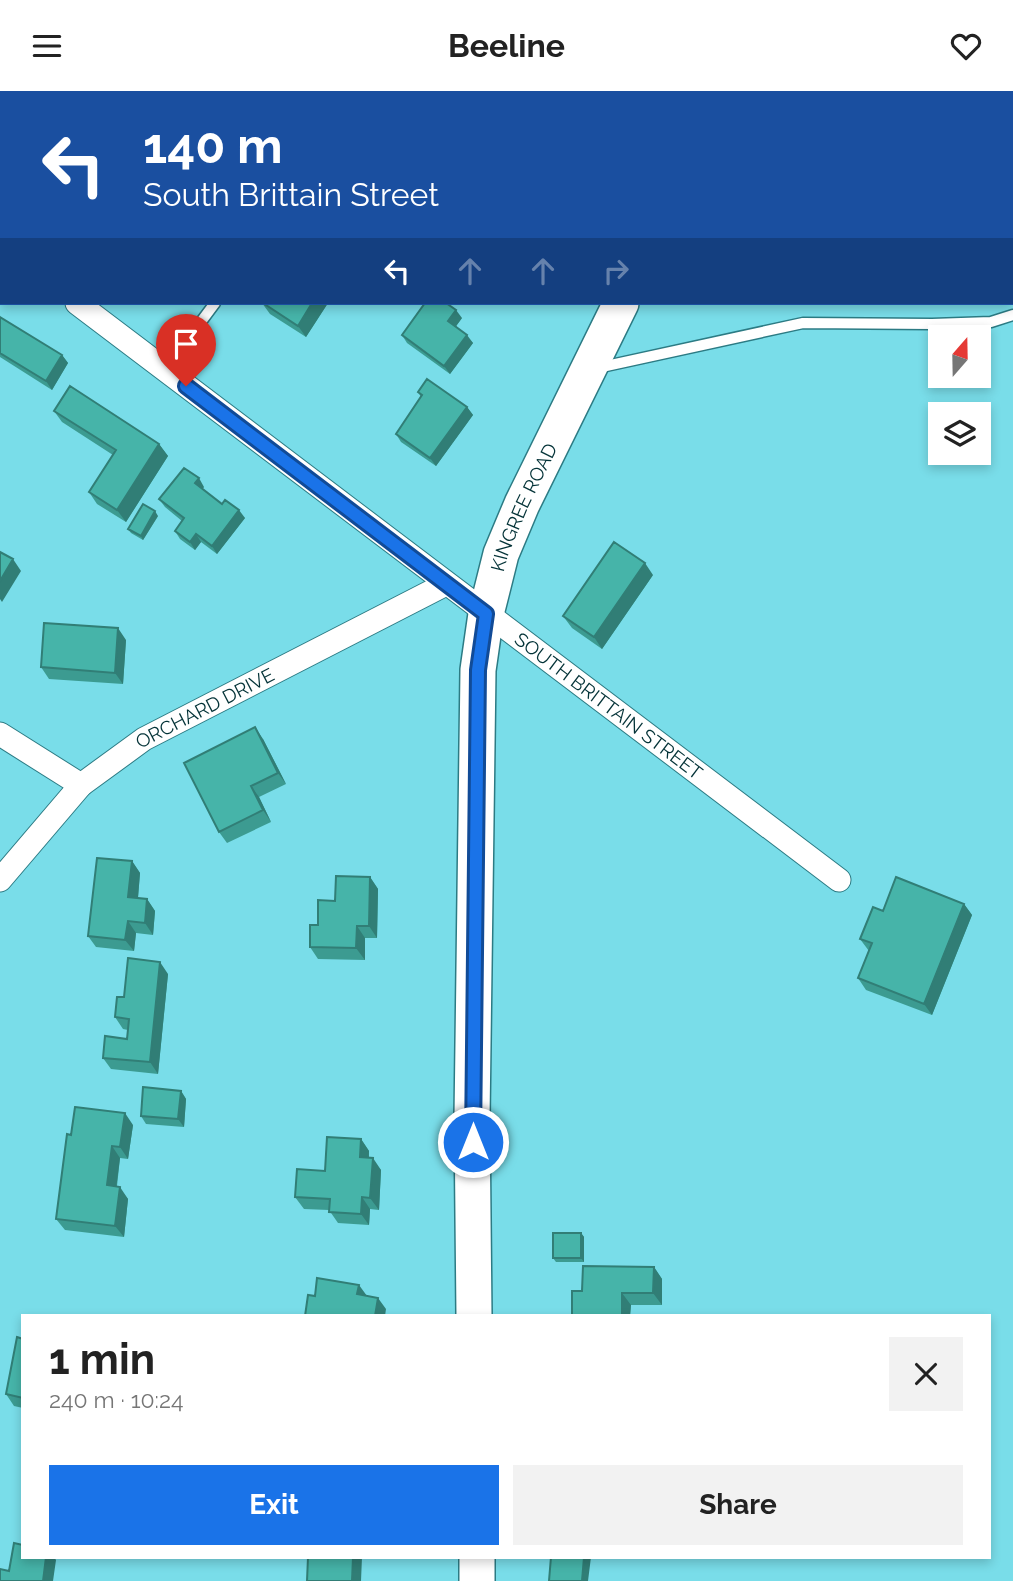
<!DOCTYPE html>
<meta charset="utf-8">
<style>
body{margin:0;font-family:Raleway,sans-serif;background:#f2f2f2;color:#222;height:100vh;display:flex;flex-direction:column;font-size:26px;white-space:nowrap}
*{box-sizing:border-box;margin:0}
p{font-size:23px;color:#767676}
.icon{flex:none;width:38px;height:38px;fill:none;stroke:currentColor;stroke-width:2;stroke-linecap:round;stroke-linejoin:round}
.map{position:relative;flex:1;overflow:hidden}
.details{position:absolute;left:21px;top:1223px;width:970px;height:245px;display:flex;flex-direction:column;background:#fff;border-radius:0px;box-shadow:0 4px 10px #0003}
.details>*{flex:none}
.top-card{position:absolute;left:0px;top:0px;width:1013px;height:214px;box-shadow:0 4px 10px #0003;background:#1a4fa0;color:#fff;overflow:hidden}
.needle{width:46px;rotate:20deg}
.tools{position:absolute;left:928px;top:234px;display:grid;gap:14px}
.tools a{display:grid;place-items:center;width:63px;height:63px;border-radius:0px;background:#fff;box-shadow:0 4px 10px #0003;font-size:35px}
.pin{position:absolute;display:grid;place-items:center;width:60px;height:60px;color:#fff;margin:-72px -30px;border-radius:50% 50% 50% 0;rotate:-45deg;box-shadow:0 0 7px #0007}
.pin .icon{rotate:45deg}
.me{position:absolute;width:77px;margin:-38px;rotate:0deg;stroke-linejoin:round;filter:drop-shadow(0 0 5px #0008)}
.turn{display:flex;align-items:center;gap:24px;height:147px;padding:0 28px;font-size:32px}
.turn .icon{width:91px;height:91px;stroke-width:2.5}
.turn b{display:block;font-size:49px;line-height:60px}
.lanes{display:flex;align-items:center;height:66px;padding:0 28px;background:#0003;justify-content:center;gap:35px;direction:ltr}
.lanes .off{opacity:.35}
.round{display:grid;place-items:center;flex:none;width:74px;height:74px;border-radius:0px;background:#f2f2f2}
.summary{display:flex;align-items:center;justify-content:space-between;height:119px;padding:0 28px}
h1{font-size:42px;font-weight:700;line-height:52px}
.action{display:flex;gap:14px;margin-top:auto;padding:14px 28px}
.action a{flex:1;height:80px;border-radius:0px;background:#1a73e8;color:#fff;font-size:28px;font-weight:700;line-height:80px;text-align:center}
.action a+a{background:#f2f2f2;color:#222}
header{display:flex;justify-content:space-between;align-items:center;height:91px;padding:0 28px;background:#fff;font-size:32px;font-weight:700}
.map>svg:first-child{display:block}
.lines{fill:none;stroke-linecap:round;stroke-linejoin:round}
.service-casing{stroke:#2c7b84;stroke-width:13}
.minor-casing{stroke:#2c7b84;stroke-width:25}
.primary-casing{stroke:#2c7b84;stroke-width:38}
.service{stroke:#fff;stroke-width:10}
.minor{stroke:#fff;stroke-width:23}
.primary{stroke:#fff;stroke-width:35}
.wall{fill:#3c9b91}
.shaded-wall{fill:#317e76}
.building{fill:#46b4a9;stroke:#317e76;stroke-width:2}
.route-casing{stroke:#114b97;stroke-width:18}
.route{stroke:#1a73e8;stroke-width:12}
.labels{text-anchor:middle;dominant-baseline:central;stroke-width:5;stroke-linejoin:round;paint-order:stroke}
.street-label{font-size:19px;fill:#033237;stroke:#86eaf6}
</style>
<header><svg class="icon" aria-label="menu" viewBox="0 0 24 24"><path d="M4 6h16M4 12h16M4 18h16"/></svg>Beeline<svg class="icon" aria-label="heart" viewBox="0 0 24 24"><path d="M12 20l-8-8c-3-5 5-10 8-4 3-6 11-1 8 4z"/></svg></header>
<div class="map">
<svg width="1013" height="1490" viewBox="0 0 1013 1490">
<rect width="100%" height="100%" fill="#79dde9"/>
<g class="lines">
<g class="service-casing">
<path id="service" d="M905 0 906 2
M1012 117 1013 119
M597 277 803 232 932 233 991 231 1013 224
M165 279 215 212"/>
</g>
<g class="minor-casing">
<g id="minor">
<path d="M0 153 2 155"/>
<path id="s1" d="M77 212 839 789"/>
<path d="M0 643 81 694"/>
<path id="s2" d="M0 789 81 694 144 648 446 493"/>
</g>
</g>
<g class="primary-casing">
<g id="primary">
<path d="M714 2 715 0"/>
<path id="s3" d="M474 1225 472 1027 478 579 486 523 501 463 522 413 621 212"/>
<path d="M477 1466V1490"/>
</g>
</g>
<use href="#service" class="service"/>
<use href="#minor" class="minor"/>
<use href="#primary" class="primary"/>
</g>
<path class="wall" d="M262 212H328L306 246 270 223Z
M0 226 62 264 68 272 52 299 0 266Z
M462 227 456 235 473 252 450 283 407 252 402 244Z
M418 301 467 316 473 324 436 375 401 351 396 343 421 306Z
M54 320 159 353 168 365 126 431 97 413 89 401 113 364 62 331Z
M204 396 202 398 222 413 245 427 217 463 201 451 195 459 180 448 175 440 182 430 165 416 159 408Z
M158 425 143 449 131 442 128 438Z
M653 484 602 558 572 537 563 525Z
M126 549 123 593 49 588 41 576Z
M263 648 286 693 259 706 271 731 227 752 219 741Z
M132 770 140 782 138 807 147 808 155 820 153 844 136 842 134 860 96 856 88 845Z
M370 786 378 798 377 847H365V869L318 868 310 856 318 834 335 810Z
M964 813 972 824 932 924 866 899 858 887 869 860 860 848 883 820Z
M168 883 158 983 111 978 103 967 127 948 128 939 123 938 115 926 124 906Z
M181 1000 186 1008 184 1036 146 1033 141 1025Z
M133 1034 128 1068 120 1067 117 1095 128 1108 124 1146 65 1139 56 1128 71 1044Z
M361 1048 369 1060V1067L381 1079 379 1119 370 1118 369 1134 338 1132 329 1119 304 1118 295 1106Z
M581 1142 584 1146V1171H556L553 1167Z
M654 1176 662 1188V1214H631L630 1225H572V1224L582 1200Z
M23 1248V1317L14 1315 6 1303Z"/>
<path class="shaded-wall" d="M47 0H63L62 2H46Z
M570 0H581V2H569Z
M312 212H328L306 246 298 235Z
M456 219 462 227 454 238 448 230Z
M467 244 473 252 450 283 444 275Z
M62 264 68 272 52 299 46 290Z
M467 316 473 324 436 375 430 367Z
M159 353 168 365 126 431 117 419Z
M199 387 204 396 201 400 195 392Z
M239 419 245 427 217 463 212 455Z
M155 420 158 425 143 449 141 445Z
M196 443 201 451 195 459 190 451Z
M13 468 21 480 2 511 0 508V490Z
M645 472 653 484 602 558 594 546Z
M118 537 126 549 123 593 115 582Z
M255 636 263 648 286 693 278 682Z
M251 695 259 706 271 731 263 719Z
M132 770 140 782 137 818 128 806Z
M370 786 378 798 377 847 369 835Z
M147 808 155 820 153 844 145 832Z
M964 813 972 824 932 924 924 913Z
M128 830 136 842 134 860 125 849Z
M357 835 365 847V869L356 857Z
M160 871 168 883 158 983 150 971Z
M181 1000 186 1008 184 1036 178 1028Z
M125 1022 133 1034 128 1068 120 1056Z
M361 1048 369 1060 368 1078 360 1066Z
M112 1055 120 1067 115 1106 107 1094Z
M373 1067 381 1079 379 1119 370 1107Z
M120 1096 128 1108 124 1146 115 1135Z
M362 1106 370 1118 369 1134 361 1123Z
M581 1142 584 1146V1171L581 1167Z
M654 1176 662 1188V1214L653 1202Z
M359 1194 367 1205 357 1203Z
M622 1202 631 1214 630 1225H622Z
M378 1207 386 1218 385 1225H375Z
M46 1466H54L56 1469 53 1490H43Z
M353 1466H362L361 1490H352Z
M584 1466H591L588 1490H582Z"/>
<path class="building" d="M15 0H47L46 2H18Z
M177 0H207L206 2H176Z
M477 0H570L569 2H476Z
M263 212H312L298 235Z
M425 212H446L456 219 448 230 467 244 444 275 402 244Z
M0 226 62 264 46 290 0 262Z
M427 288 467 316 430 367 396 343 422 304 418 301Z
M70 295 159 353 117 419 89 401 116 359 54 320Z
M184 377 199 387 195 392 222 413 225 409 239 419 212 455 196 443 190 451 175 440 184 427 159 408Z
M143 413 155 420 141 445 128 438Z
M614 451 645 472 594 546 563 525Z
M0 461 13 468 0 490Z
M44 532 118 537 115 582 41 576Z
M255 636 278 682 251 695 263 719 219 741 184 672Z
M97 767 132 770 128 806 147 808 145 832 128 830 125 849 88 845Z
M336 785 370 786 369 835H357L356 857 310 856V834H318V809L335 810Z
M896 786 964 813 924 913 858 887 872 852 860 848 873 816 883 820Z
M128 867 160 871 150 971 103 967 105 945 127 948 129 928 115 926 117 906H124Z
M143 996 181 1000 178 1028 141 1025Z
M75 1016 125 1022 120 1056 112 1055 107 1094 120 1096 115 1135 56 1128 67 1043 71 1044Z
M327 1046 361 1048 360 1066 373 1067 370 1107 362 1106 361 1123 329 1121 330 1108 295 1106 297 1078 325 1080Z
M553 1142H581V1167H553Z
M583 1175 654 1176 653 1202H622V1225L572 1224V1200H582Z
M317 1187 359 1194 357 1203 378 1207 375 1225H305L308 1204 315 1205Z
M17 1246 23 1248V1307L6 1303Z
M14 1452 23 1454V1466H46L43 1490H0V1478L9 1480Z
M308 1466H353L352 1490H307Z
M551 1466H584L582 1490H549Z"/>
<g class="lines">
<g class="route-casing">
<path id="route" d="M186 295 486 523 478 579 473 1051"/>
</g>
<use href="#route" class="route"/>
</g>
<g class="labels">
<g class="street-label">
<text stroke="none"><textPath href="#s3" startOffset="816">KINGREE ROAD</textPath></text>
<text stroke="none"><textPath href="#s1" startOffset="667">SOUTH BRITTAIN STREET</textPath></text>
<text stroke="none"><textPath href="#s2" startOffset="271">ORCHARD DRIVE</textPath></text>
</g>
</g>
</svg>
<div class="tools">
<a><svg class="needle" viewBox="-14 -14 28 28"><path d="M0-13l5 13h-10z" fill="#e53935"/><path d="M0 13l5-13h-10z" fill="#767676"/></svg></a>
<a><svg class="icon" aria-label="layers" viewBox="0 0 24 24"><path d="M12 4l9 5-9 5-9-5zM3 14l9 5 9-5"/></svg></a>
</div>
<div class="pin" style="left:186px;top:295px;background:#d93025"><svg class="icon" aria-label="arrive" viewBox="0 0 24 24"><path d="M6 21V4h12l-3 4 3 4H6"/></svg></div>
<svg class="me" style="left:473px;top:1051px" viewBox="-20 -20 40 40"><circle r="17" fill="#1a73e8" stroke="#fff" stroke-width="3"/><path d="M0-11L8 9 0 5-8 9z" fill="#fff"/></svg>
<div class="top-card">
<div class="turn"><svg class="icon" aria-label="left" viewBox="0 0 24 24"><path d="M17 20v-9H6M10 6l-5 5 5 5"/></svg><div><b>140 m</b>South Brittain Street</div></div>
<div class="lanes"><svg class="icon" aria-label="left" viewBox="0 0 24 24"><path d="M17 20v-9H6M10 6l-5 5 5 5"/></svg><svg class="icon off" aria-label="ahead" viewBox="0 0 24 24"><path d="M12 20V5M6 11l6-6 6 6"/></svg><svg class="icon off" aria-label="ahead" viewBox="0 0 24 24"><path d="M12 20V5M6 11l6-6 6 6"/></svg><svg class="icon off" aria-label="right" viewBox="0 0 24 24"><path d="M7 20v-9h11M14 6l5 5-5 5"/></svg></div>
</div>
<section class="details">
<div class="summary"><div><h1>1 min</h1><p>240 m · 10:24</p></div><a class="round"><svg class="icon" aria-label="close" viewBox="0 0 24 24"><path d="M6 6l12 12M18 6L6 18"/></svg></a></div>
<div class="action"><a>Exit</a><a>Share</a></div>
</section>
</div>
